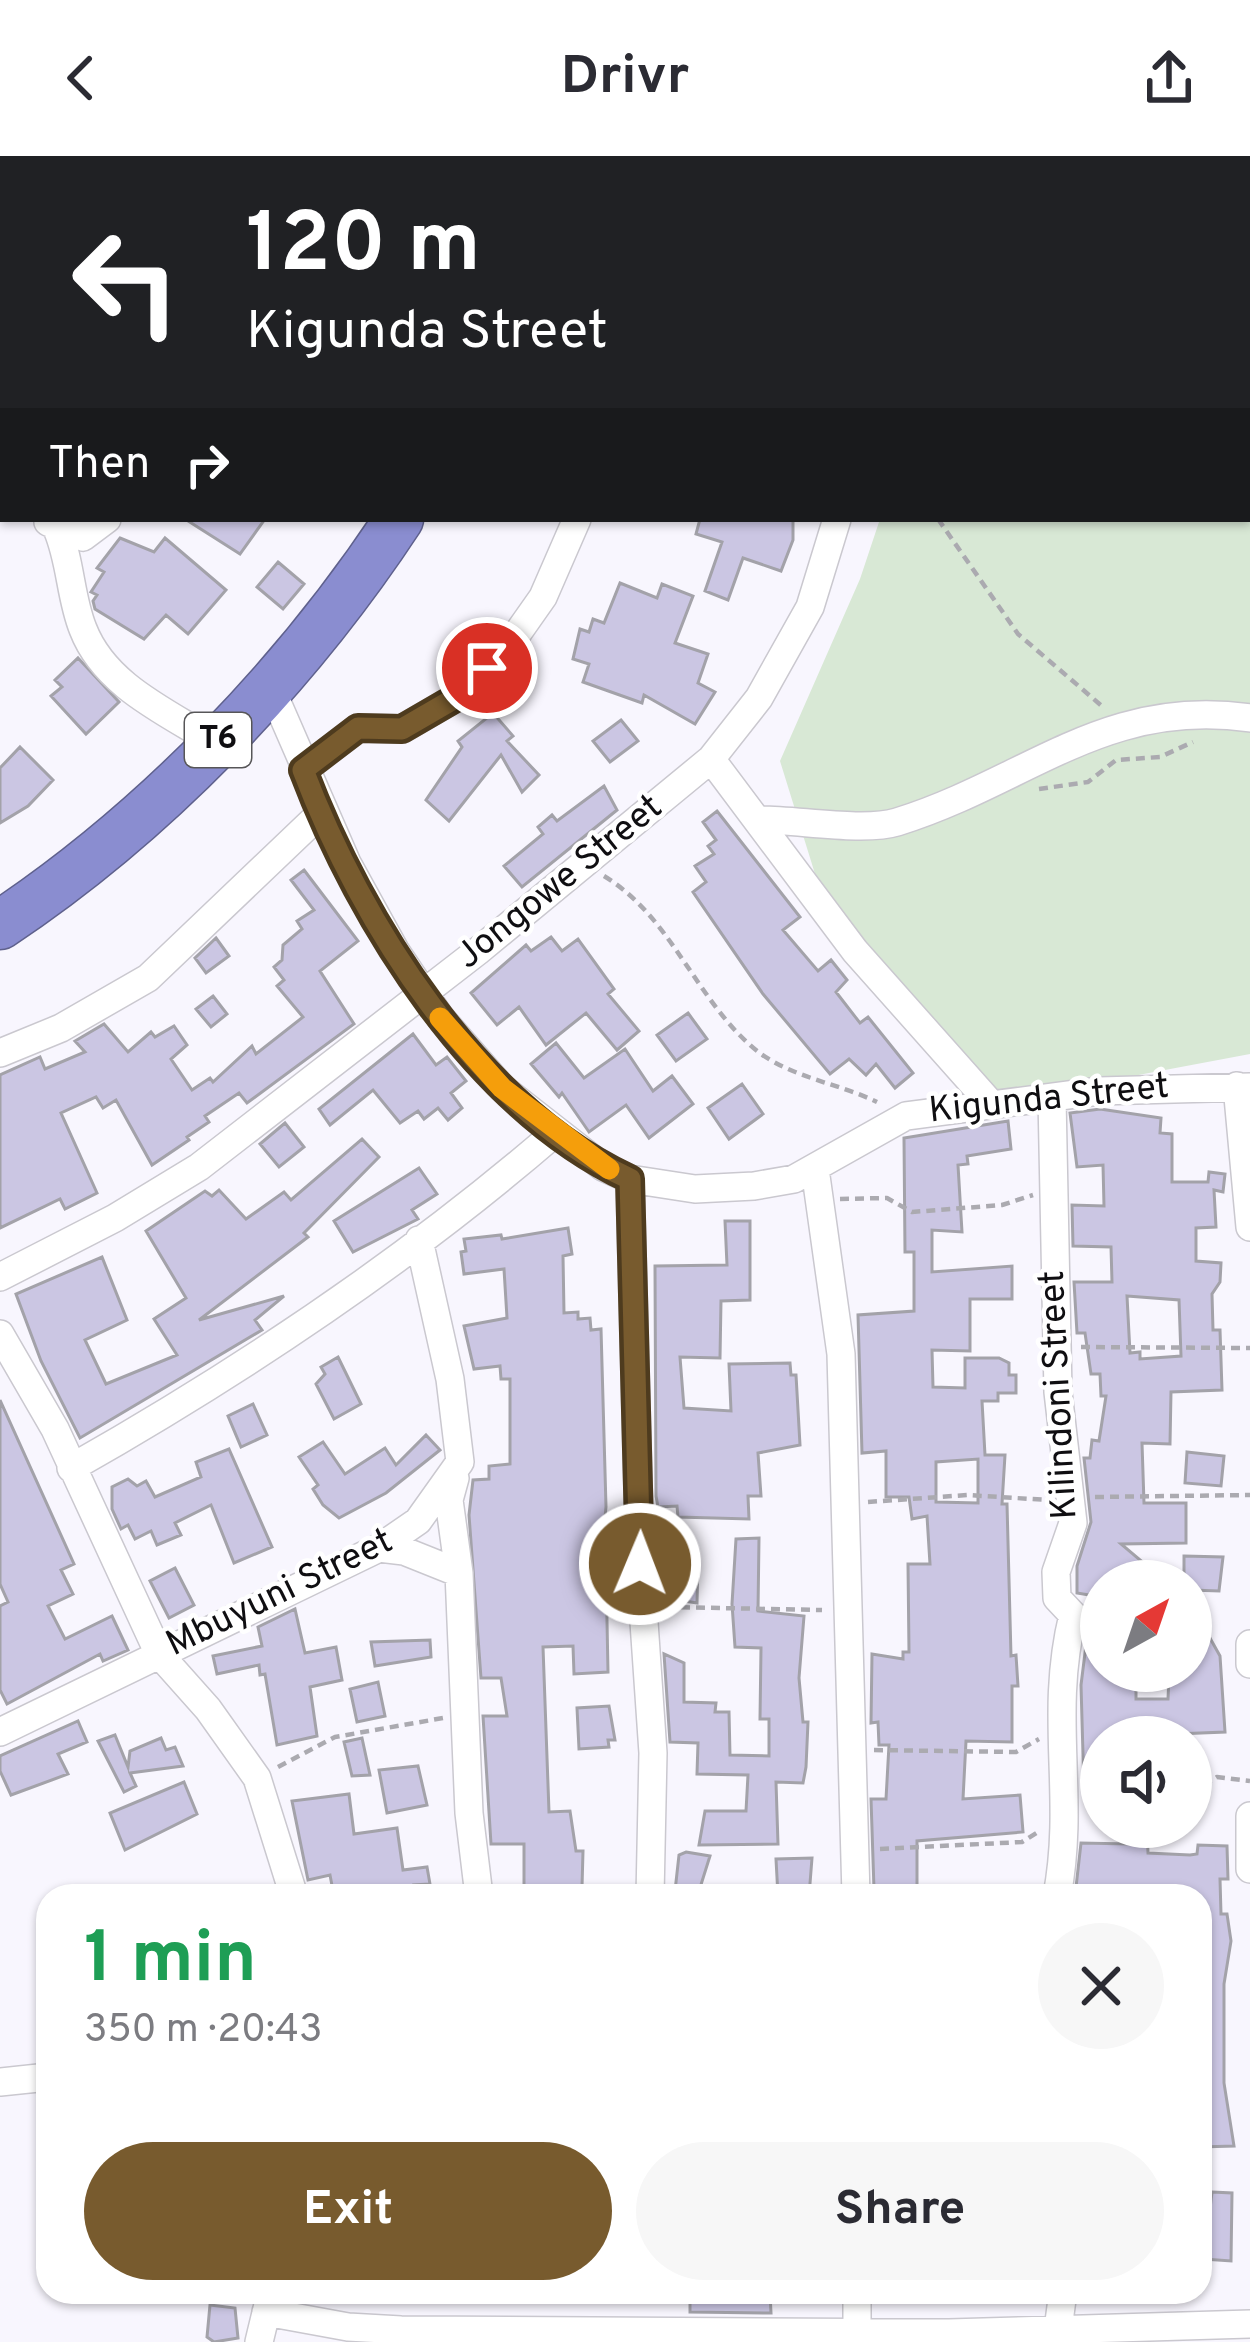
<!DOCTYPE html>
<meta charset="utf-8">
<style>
body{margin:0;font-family:Overpass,sans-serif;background:#f7f7f7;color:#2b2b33;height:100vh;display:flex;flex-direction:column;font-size:45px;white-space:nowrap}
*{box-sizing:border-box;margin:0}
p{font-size:39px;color:#7c7c81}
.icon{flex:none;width:66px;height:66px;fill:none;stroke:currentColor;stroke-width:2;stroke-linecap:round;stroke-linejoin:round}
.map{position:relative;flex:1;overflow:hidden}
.details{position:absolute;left:36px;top:1728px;width:1176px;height:420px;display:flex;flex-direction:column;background:#fff;border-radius:36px;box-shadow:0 3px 9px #0004}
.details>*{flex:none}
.top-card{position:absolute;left:0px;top:0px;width:1251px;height:366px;box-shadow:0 3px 9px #0004;background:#202124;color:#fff;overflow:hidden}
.needle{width:78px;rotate:40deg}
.buttons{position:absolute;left:1080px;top:1404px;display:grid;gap:24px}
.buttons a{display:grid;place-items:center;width:132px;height:132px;border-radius:50%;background:#fff;box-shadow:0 3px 9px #0004;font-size:60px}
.pin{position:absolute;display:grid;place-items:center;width:102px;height:102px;color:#fff;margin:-51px;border:6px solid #fff;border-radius:50%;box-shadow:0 3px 12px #0007}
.me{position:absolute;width:132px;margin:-66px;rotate:1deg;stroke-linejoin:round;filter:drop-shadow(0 0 9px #0008)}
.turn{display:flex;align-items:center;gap:42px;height:252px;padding:0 48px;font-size:54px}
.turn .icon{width:156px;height:156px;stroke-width:2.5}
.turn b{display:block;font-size:84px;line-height:102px}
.then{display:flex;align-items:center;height:114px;padding:0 48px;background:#0003;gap:24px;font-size:45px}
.round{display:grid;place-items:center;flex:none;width:126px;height:126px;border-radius:63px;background:#f7f7f7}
.overview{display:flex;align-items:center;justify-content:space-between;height:204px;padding:0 48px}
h1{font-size:72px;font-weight:700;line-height:90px;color:#1e9e55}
.action{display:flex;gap:24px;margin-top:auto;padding:24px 48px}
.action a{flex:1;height:138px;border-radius:72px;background:#785b2e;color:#fff;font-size:48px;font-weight:700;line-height:138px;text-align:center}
.action a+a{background:#f7f7f7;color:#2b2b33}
header{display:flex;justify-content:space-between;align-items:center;height:156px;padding:0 48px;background:#fff;font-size:54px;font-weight:700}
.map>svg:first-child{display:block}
.green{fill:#d8e8d5}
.building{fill:#cbc6e3;stroke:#a3a2a9;stroke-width:3;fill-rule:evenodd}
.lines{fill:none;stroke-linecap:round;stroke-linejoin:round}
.street-casing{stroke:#cac8cf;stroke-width:30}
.highway-casing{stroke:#5f618d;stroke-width:51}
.path{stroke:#abaab0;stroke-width:4.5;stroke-dasharray:9 6;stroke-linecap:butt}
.street{stroke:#fff;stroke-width:27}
.highway{stroke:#8a8dd0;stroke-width:48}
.route-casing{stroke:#4e3b1e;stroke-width:30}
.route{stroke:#785b2e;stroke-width:21}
.slow{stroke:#f59e0b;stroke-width:21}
.labels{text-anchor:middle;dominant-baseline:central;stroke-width:9;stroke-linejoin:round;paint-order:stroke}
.shield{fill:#fff;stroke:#575658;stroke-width:3}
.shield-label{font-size:33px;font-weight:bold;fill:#0f0e11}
.street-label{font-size:36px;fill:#0f0e11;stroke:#fff}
</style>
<header><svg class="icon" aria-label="back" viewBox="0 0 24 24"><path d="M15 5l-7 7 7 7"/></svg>Drivr<svg class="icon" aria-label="share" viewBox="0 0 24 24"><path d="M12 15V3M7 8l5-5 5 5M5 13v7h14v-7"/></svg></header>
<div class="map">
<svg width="1250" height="2186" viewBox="0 0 1250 2186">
<rect width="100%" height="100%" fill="#f8f6fe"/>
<path class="green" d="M1250 83V898L1000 945 820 734 780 605 860 423 880 363H1248Z"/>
<path class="building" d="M185 363H265L240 398Z
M700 363H793V384L781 415 743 402 728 444 705 435 722 386 696 378Z
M120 382 154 396 165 382 226 434 188 478 166 459 144 483 95 453 93 445 97 439 91 436 104 416 97 412Z
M278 406 304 428 283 453 257 431Z
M620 427 657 442 662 428 693 440 675 487 708 498 698 527 715 536 695 568 644 539 642 547 583 526 589 508 573 503 580 473 589 476 593 463 604 467Z
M78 502 119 546 86 578 51 540 62 531 55 524Z
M493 557 513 580 507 585 539 619 522 636 501 599 449 665 426 644 462 591 458 585Z
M621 564 638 585 610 606 593 585Z
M20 591 53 624 28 650 0 667V612Z
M604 630 617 654 522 731 504 710 543 678 538 671 552 659 557 665Z
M717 655 800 761 783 774 818 815 831 804 847 824 836 836 860 867 868 861 913 917 895 932 876 908 866 919 849 903 830 918 763 838 693 736 706 726 695 710 714 698 708 690 716 684 703 666Z
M304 714 358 785 320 815 354 868 247 947 239 937 205 960 209 966 187 981 189 984 152 1009 116 944 103 952 96 941 61 957 97 1037 65 1053 60 1043 0 1072V919L40 901 45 913 85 896 75 885 104 868 128 896 151 876 155 881 174 870 187 889 171 903 192 934 210 922 213 926 252 890 256 898 303 861 277 830 284 824 274 811 282 804 283 789 302 773 297 765 314 754 291 724Z
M551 781 562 795 578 783 614 833 608 838 639 875 617 894 586 857 546 889 519 851 497 869 471 837 526 789 531 795Z
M216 782 229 800 206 817 195 802Z
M213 840 227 858 211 871 196 853Z
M688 857 707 883 676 905 657 879Z
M413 878 436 909 447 901 466 925 451 937 462 952 448 964 438 952 424 963 418 955 400 967 373 934 330 969 319 953Z
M556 887 584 922 625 893 653 935 672 920 693 948 649 982 626 949 589 976 562 937 559 941 531 908Z
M742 928 763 958 729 983 708 952Z
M1100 953 1161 962 1160 977 1172 978V1026H1208L1209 1016 1225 1018 1223 1036 1214 1034 1216 1071 1196 1072V1105L1221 1107 1220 1126 1212 1138 1213 1174H1220L1222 1234 1171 1236 1170 1288 1142 1287 1144 1347H1186V1387L1121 1388 1165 1425H1101V1441L1077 1437V1410L1091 1366 1084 1302H1090L1092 1284 1099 1285 1106 1240H1101L1100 1218H1091L1085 1177H1077L1074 1126H1112L1111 1091 1073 1090 1072 1049 1104 1050 1103 1009 1077 1011 1070 957ZM1127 1140 1179 1144 1181 1200 1140 1203V1196L1130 1197Z
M1008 965 1011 993 967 1000 968 1008 958 1009 962 1076 932 1074V1116L1012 1110V1143H970V1195L932 1194 933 1231 965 1232V1202H999L1009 1207V1219H1016V1237H998V1245H982L985 1299H1005L1002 1348H1007L1011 1500 1016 1499 1018 1530H1012V1586L966 1585 963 1643 1020 1639 1023 1676 917 1685V1733H874L871 1643H886L889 1589H879L878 1566 871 1567 872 1498 903 1503V1496H909L908 1408H930L927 1360 912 1363 909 1341H886V1295L862 1297 858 1159 914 1155V1096H905L904 982ZM978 1303V1347L936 1346V1306Z
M285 967 304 991 279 1011 260 988Z
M362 983 379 1001 304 1077 308 1081 199 1164 284 1140 255 1164 262 1174 80 1282 41 1205 16 1138 102 1101 127 1164 85 1184 106 1228 177 1199 154 1163 186 1142 146 1075 205 1035 212 1040 219 1034 246 1063 284 1036 291 1044Z
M419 1012 437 1038 412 1054 418 1063 353 1096 334 1065Z
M725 1065H750V1144L721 1145 720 1202 680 1201 684 1252 731 1255 729 1208 790 1207 791 1219H796L800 1289 758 1297 761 1340H748L749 1363 678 1361 677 1350 658 1351 656 1340 655 1110 727 1109Z
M568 1072 572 1098 563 1100 564 1157 578 1156V1163L590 1162 591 1174 601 1173 606 1351 600 1414H606L608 1516 574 1518 573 1490 543 1491 549 1656 570 1655 576 1695H583L582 1731 524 1734V1688H491L483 1560H507L501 1522H481L469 1359 473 1324 489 1323V1310L510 1308V1223H501L500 1210 474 1213 464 1170 507 1162 504 1113 464 1118 461 1096 466 1095 464 1083 501 1079 502 1083Z
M338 1201 361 1248 334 1263 316 1228 325 1218 321 1211Z
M0 1244 74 1408 61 1414 73 1438 48 1450 65 1483 112 1460 128 1494 103 1505 100 1498 7 1548 0 1534V1450L8 1446 0 1428Z
M253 1248 267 1279 241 1291 228 1260Z
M426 1279 440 1294 386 1337 339 1362 323 1349 313 1333 318 1329 299 1301 323 1286 345 1318 385 1292 396 1309Z
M229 1293 272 1391 234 1407 211 1349 175 1367 181 1379 157 1389 151 1375 135 1383 128 1369 121 1373 112 1353V1331L128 1323 137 1330 146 1325 155 1341 201 1321 196 1306Z
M1187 1296 1224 1300 1221 1330 1185 1327Z
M759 1382 758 1455 804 1460 799 1522 803 1566H808L806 1611 803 1627 776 1626 778 1688 699 1689 705 1655H746L748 1619 697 1618 698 1587 670 1586 664 1498 684 1507V1546L716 1547 715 1556H729L730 1599 769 1600V1563H760L761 1492 735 1491 732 1448 736 1383Z
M1184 1400 1223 1401 1219 1435 1191 1434V1425H1184Z
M671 1405 698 1406 697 1447 665 1442Z
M175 1412 194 1449 169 1462 150 1425Z
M1191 1448 1220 1500 1225 1576 1101 1581V1633H1084L1081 1529 1086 1489H1101V1515H1136V1543H1168L1169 1520 1191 1515Z
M295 1453 305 1497 336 1491 342 1524 310 1531 317 1580 277 1589 265 1518 260 1519 259 1509 217 1518 213 1500 262 1490 258 1471Z
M430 1484 431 1501 375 1510 371 1486Z
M378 1526 385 1560 357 1566 350 1533Z
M609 1550 615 1584H608L609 1591 579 1593 577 1552Z
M78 1565 87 1586 58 1598 68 1618 11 1639 0 1615V1600Z
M115 1579 128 1611 130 1595 161 1582 166 1594 175 1591 183 1610 130 1617 136 1630 124 1636 98 1585Z
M362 1582 370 1619 352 1620 344 1586Z
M418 1610 427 1649 387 1657 379 1614Z
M184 1626 197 1658 125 1694 110 1657Z
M349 1638 354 1678 397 1672 403 1714 427 1711 430 1728 414 1729 416 1736 334 1740 330 1719 308 1724 292 1645Z
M1128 1671H1147L1148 1697 1190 1699 1197 1698 1198 1689 1227 1690 1228 1723H1220L1221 1758H1227L1231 1785 1224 1828V1927L1234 1990 1200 1991V1740H1075L1081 1687 1129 1688Z
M686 1696 710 1700 699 1735H675L679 1699Z
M812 1702 809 1740H778L776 1703Z
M1212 2036 1232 2037 1231 2105 1204 2103Z
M690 2136 770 2137 771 2157 690 2156Z
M210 2149 235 2152 238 2182 214 2186 207 2181Z"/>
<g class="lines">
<g class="street-casing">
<path id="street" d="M697 3 698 0
M970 3 974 0
M0 263 3 270
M48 366 83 381 107 363
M57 373C71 405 70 441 83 473 105 530 167 556 216 587
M269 528 347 707 395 794 440 861 502 932 603 1011 630 1023 695 1033 754 1030 794 1023 906 960 1099 935 1250 931
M711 603 855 795 991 948
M303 614 358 572 402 573 464 537 510 488 543 441 577 363
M761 664C799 664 864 676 897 666 1026 626 1105 541 1250 562
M0 897 61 872 148 822 322 656
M1237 930 1250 1071
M1052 942 1058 1236 1073 1367 1056 1416 1057 1442 1073 1459C1048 1561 1076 1639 1057 1740
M815 1013 841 1198 856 1740
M630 1023 640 1408 653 1597 650 1740
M0 1121 115 1062 199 1011 478 795 711 603 759 542 810 451 837 363
M0 1178 55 1273 159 1498 208 1553 257 1622 294 1740
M71 1312C242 1215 407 1105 556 976
M455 1322 449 1344 459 1417 469 1657 479 1740
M379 1392 404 1395 459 1417
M1250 1488V1508
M0 1576 379 1392 418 1365 460 1306 450 1223 419 1084
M1250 1660V1713
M0 1926 48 1921
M857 2136V2174
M266 2156 348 2171 401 2174 949 2177 1250 2168
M1058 2173 1063 2136
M259 2186 271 2136"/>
</g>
<g class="highway-casing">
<path id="highway" d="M594 3 596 0
M0 769C155 666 297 518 399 363"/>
</g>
<path class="path" d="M130 3 131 0
M0 161 3 159
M938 363 1018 478 1103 551
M1039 633 1088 626 1116 604 1160 601 1193 586
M604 720C670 760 694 839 750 889 785 921 836 926 877 946
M840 1043 887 1042 912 1056 1002 1049 1033 1039
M1081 1191 1250 1192
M1095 1341 1250 1339
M868 1346 967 1339 1048 1344
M666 1451 822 1454
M874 1594 1016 1596 1039 1583
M278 1611 335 1581 443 1562
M1191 1638 1217 1621 1250 1625
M1088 1646 1101 1642
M880 1693 1022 1686 1038 1676"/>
<use href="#street" class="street"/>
<use href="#highway" class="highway"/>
</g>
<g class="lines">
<g class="route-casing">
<path id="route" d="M487 512 464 537 402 573 358 572 303 614C361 767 477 952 630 1023L640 1408"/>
</g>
<use href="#route" class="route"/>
<path class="slow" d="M440 862 502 932 609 1013"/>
</g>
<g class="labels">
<rect class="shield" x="185" y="557" width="66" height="54" rx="9"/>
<g class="shield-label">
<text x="218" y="584">T6</text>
</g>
<g class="street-label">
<text transform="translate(560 727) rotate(-39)">Jongowe Street</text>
<text transform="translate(1049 944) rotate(-6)">Kigunda Street</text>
<text transform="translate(1060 1239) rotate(-93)">Kilindoni Street</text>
<text transform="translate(280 1438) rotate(-26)">Mbuyuni Street</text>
</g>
</g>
</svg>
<div class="buttons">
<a><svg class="needle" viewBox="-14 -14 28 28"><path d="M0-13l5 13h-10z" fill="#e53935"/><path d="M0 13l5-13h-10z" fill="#7c7c81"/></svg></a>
<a><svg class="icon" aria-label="sound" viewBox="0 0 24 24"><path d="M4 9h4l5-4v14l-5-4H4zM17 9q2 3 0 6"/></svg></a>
</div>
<div class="pin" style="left:487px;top:512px;background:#d93025"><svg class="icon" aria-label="arrive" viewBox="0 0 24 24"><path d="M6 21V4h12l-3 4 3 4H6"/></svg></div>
<svg class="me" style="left:640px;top:1408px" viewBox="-20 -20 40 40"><circle r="17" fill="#785b2e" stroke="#fff" stroke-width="3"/><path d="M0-11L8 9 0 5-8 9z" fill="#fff"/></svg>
<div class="top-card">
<div class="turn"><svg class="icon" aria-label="left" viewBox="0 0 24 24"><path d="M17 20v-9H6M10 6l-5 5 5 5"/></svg><div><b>120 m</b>Kigunda Street</div></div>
<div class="then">Then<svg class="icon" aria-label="right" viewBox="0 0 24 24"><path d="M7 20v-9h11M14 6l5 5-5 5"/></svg></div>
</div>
<section class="details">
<div class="overview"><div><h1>1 min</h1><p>350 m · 20:43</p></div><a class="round"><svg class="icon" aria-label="close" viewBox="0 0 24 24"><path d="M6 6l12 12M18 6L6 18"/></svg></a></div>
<div class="action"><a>Exit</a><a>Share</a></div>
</section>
</div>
